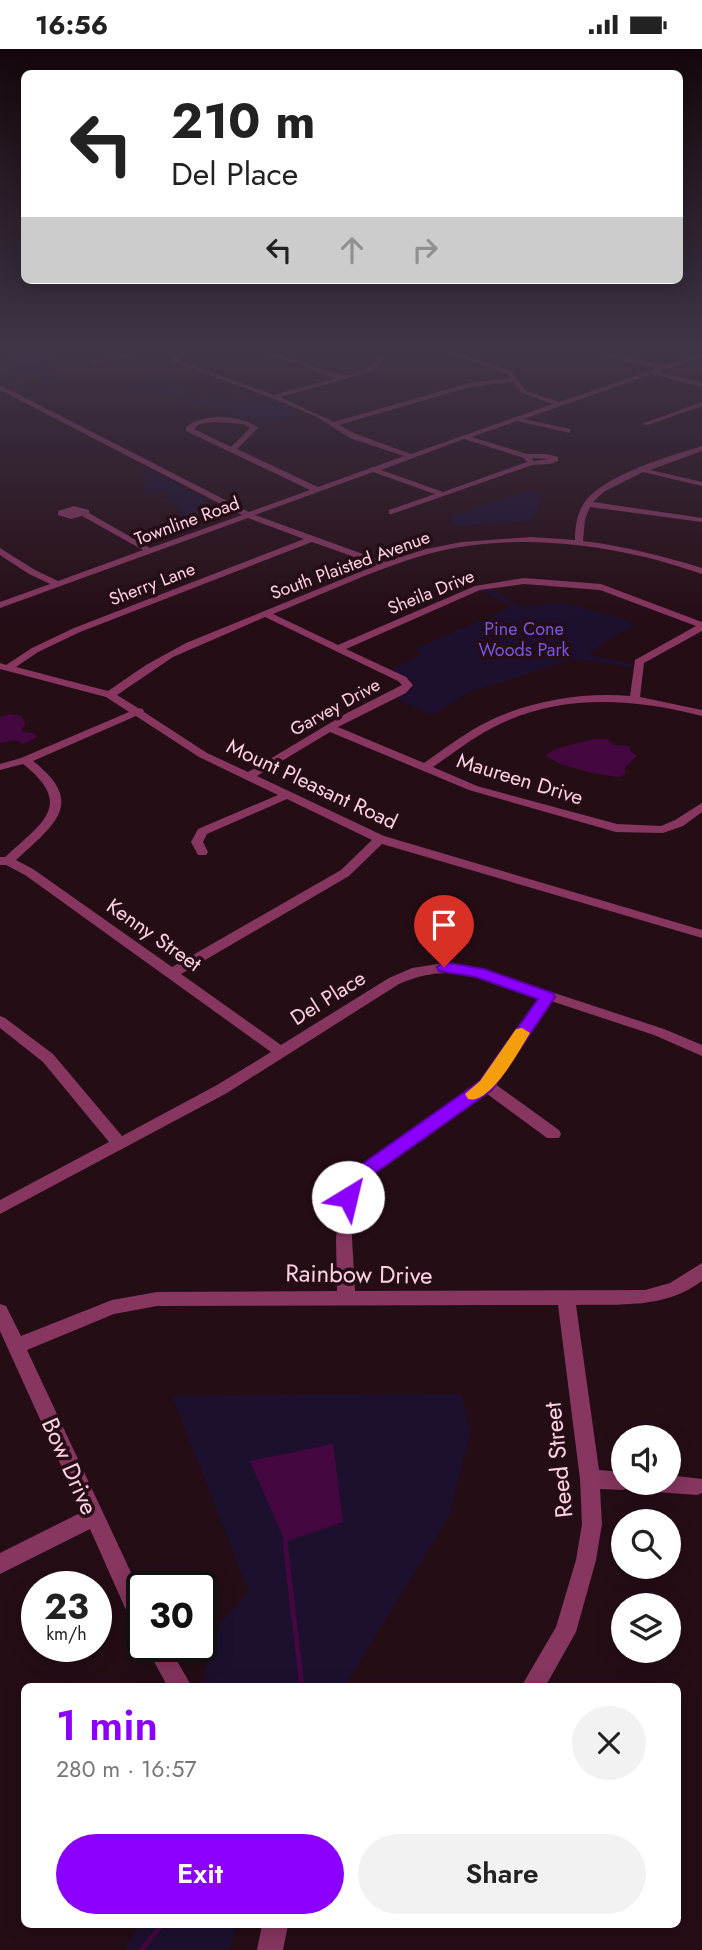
<!DOCTYPE html>
<meta charset="utf-8">
<style>
body{margin:0;font-family:Jost,sans-serif;background:#f2f2f2;color:#222;height:100vh;display:flex;flex-direction:column;font-size:26px;white-space:nowrap}
*{box-sizing:border-box;margin:0}
p{font-size:23px;color:#767676}
.icon{flex:none;width:38px;height:38px;fill:none;stroke:currentColor;stroke-width:2;stroke-linecap:round;stroke-linejoin:round}
.map{position:relative;flex:1;overflow:hidden}
.sheet{position:absolute;left:21px;top:1634px;width:660px;height:245px;display:flex;flex-direction:column;background:#fff;border-radius:10px;box-shadow:0 4px 18px #0003}
.sheet>*{flex:none}
.guide{position:absolute;left:21px;top:21px;width:662px;height:214px;border-radius:10px;box-shadow:0 4px 18px #0003;background:#fff;color:#222;overflow:hidden}
.tools{position:absolute;left:611px;top:1376px;display:grid;gap:14px}
.tools a{display:grid;place-items:center;width:70px;height:70px;border-radius:50%;background:#fff;box-shadow:0 4px 18px #0003;font-size:35px}
.speed{position:absolute;left:21px;top:1522px;display:flex;gap:14px;font-size:35px;font-weight:700;text-align:center}
.speed>*{display:grid;place-content:center;width:91px;height:91px;border-radius:50%;background:#fff;box-shadow:0 4px 18px #0003;line-height:1}
.speed small{font-size:18px;font-weight:400}
.speed .limit{border:4px solid #111;border-radius:10px;background:#fff;color:#111}
.pin{position:absolute;display:grid;place-items:center;width:60px;height:60px;color:#fff;margin:-72px -30px;border-radius:50% 50% 50% 0;rotate:-45deg;box-shadow:0 0 7px #0007}
.pin .icon{rotate:45deg}
.me{position:absolute;width:77px;margin:-38px;rotate:36deg;stroke-linejoin:round;filter:drop-shadow(0 0 5px #0008)}
.turn{display:flex;align-items:center;gap:24px;height:147px;padding:0 35px;font-size:32px}
.turn .icon{width:91px;height:91px;stroke-width:2.5}
.turn b{display:block;font-size:49px;line-height:60px}
.lanes{display:flex;align-items:center;height:66px;padding:0 35px;background:#0003;justify-content:center;gap:35px;direction:ltr}
.lanes .off{opacity:.35}
.round{display:grid;place-items:center;flex:none;width:74px;height:74px;border-radius:37px;background:#f2f2f2}
.headline{display:flex;align-items:center;justify-content:space-between;height:119px;padding:0 35px}
h1{font-size:42px;font-weight:600;line-height:52px;color:#8b00fc}
.primary-button{display:flex;gap:14px;margin-top:auto;padding:14px 35px}
.primary-button a{flex:1;height:80px;border-radius:42px;background:#8b00fc;color:#fff;font-size:28px;font-weight:600;line-height:80px;text-align:center}
.primary-button a+a{background:#f2f2f2;color:#222}
.status{display:flex;justify-content:space-between;align-items:center;height:49px;padding:0 35px;background:#fff;direction:ltr}
.status svg{height:19px;fill:currentColor}
.map>svg:first-child{display:block}
.green{fill:#1d102f}
.water{fill:#44073f}
.lines{fill:none;stroke-linecap:round;stroke-linejoin:round}
.stream{stroke:#44073f;stroke-width:5}
.minor{fill:#86365f;fill-rule:evenodd}
.route{fill:#8b00fc;stroke:#5a00a4;stroke-width:2}
.slow{fill:#f59e0b}
.labels{text-anchor:middle;dominant-baseline:central;stroke-width:7;stroke-linejoin:round;paint-order:stroke}
.far-street-label{font-size:18px;fill:#ffd1e5;stroke:#250d16}
.far-park-label{font-size:18px;fill:#7457e5;stroke:#250d16}
.street-label{font-size:21px;fill:#ffd1e5;stroke:#250d16}
.near-street-label{font-size:24px;fill:#ffd1e5;stroke:#250d16}
</style>
<div class="status"><b>16:56</b><svg viewBox="0 0 49 12"><path d="M0 12V9h3v3zM5 12V6h3v6zM10 12V3h3v9zM15 12V0h3v12zM26 1h20v11H26zM47 4h2v5h-2z"/></svg></div>
<div class="map">
<svg width="702" height="1901" viewBox="0 0 702 1901">
<rect width="100%" height="100%" fill="#250d16"/>
<path class="green" d="M7 304H66L41 320 56 328V331L19 344 15 340 36 336 45 329 39 326 0 332 15 323 16 319 3 317 17 313 0 307Z
M162 330 201 352 223 347 237 352 257 347 301 363 260 376 210 355 191 357 166 345 133 341 121 336 144 335Z
M151 420 206 451 200 456 201 466 191 473 173 456 178 453 159 452 169 446 162 443 149 446 143 442 148 430 138 426Z
M529 441 543 446 532 472 457 477 448 468Z
M489 539 518 557 566 554 628 572 635 576 601 595 589 606 634 615 632 618 575 610 469 643 432 666 396 650 412 641 414 635 410 630 389 621 423 605 415 600 512 557 481 542Z
M411 1345 462 1346 470 1386 449 1467 344 1638H207L203 1628 220 1574 249 1543 172 1347Z
M138 1876H236L230 1901H125Z"/>
<path class="water" d="M10 665 21 667 26 674 21 682 32 684 37 688 23 695 16 691 0 694V668Z
M594 690H607L613 696 630 697V702L637 707 625 718V724L620 728C604 727 555 717 546 706L555 700Z
M333 1395 343 1473 285 1493 250 1412Z"/>
<g class="lines">
<path class="stream" d="M285 1493 302 1638
M141 1901 162 1876"/>
<path class="minor" d="M124 304H135L94 316 91 314Z
M169 304H175L179 311 185 314 274 346 336 329 267 304H277C291 309 332 327 345 326 359 326 375 319 378 304H384L382 314 373 322 280 348 334 373 469 334 510 329 507 324 447 304H457L511 322 526 342 559 353 656 320 601 304H612L663 317 702 304V308L659 323 702 334V338L652 325 524 370 570 380V384L517 372 471 388 527 405H547L558 408V412L550 415 532 416 392 465H389V461L435 445 373 423 255 466 385 513 426 500 462 493 531 488 575 491C575 478 577 465 584 454 603 426 670 407 702 397V402L650 421 702 433V437L643 423 605 442 593 453 702 469V473L590 458 585 470 583 492C624 497 663 507 702 519V525C680 518 658 510 635 506 568 491 495 487 428 505 374 520 324 545 273 565L338 596 475 537 524 529 601 535 702 573V582L644 614 640 648 702 661V667C632 649 558 644 492 679 471 690 452 705 433 718L477 737 617 775 661 777 675 771 702 754V763L683 777 663 784 616 783 469 741 330 683 257 727 384 787 702 881V889L382 795 349 827 181 925 281 996 389 929 412 919 444 914 484 921 664 980 702 996V1007L654 986 551 952 495 1035 559 1081 561 1085 559 1089H547L486 1044 370 1127 356 1149 352 1189 355 1242 645 1241 670 1234 702 1214V1232C665 1260 620 1255 576 1256L599 1421 623 1423V1433H632L630 1438 623 1441 600 1440 602 1475 596 1511 576 1583 545 1638H521L556 1578 576 1511 582 1475 580 1430 558 1256 157 1257 114 1265 27 1301 142 1547V1582L134 1579 90 1480 0 1525V1504L82 1463 0 1282V1255L6 1257 21 1287 112 1251 157 1243 337 1242 336 1189 340 1148 358 1119 481 1032 539 949C487 931 453 911 399 935L227 1044 0 1165V1151L109 1093 43 1013 0 979V967L5 969 53 1005 122 1087 217 1036 271 1003 25 826 6 816H0V808H5C42 774 75 756 23 715L0 721V715L21 709 129 663 106 648 0 620V614L6 616 32 599 74 579 304 490 248 469 0 559V553L50 535 29 525 0 506V499L35 521 58 532 143 501 82 467 71 470 58 466V462L74 457 89 461V464L150 499 242 466 0 341V336L249 463 310 441 186 382V378C203 364 241 365 258 379L237 400 318 438 404 407 350 389 317 368 272 349 174 313ZM513 333 522 344 553 355 411 405 356 385 339 376 470 338ZM214 373 243 375 250 379 231 398 194 380 199 375ZM464 390 524 409 527 413 443 443 381 421ZM532 409 549 410 533 412ZM312 493 377 516 186 594 146 616 108 642 16 618 38 603 80 583ZM524 535 600 541 696 577 635 611 630 647C581 643 527 652 483 675 462 686 443 701 424 714L338 678 406 644 413 636 406 628 346 600 480 541ZM265 568 398 632 402 636 347 664 248 723 207 704 144 663 143 660 138 659 117 646 173 608ZM136 667 199 708 278 746 198 780 191 793 198 806H206L208 803 203 793 207 785 287 750 372 791 341 821 172 918 33 820 16 811C54 776 87 754 33 712Z
M702 353V357L648 376 642 375Z
M668 1426 702 1430V1444L697 1446 644 1442 637 1440 634 1433H668Z
M146 1598H169L192 1638H168Z
M262 1876H288L283 1901H257Z"/>
</g>
<linearGradient id="sky" x2="0" y2="1"><stop stop-color="#14070c"/><stop offset="0.53" stop-color="#403547"/><stop offset="1" stop-color="#403547" stop-opacity="0"/></linearGradient>
<rect width="702" height="570" fill="url(#sky)"/>
<path class="route" d="M444 913 484 920 553 944 555 948 492 1041 371 1127 355 1153H342L339 1148 358 1118 480 1032 538 950 476 928 439 922 437 918Z"/>
<path class="slow" d="M522 979 530 984C519 1002 490 1056 468 1050L465 1045 480 1032 516 980Z"/>
<g class="labels">
<g class="far-street-label">
<text transform="translate(187 472) rotate(-20)">Townline Road</text>
<text transform="translate(350 516) rotate(-20)">South Plaisted Avenue</text>
<text transform="translate(152 535) rotate(-21)">Sherry Lane</text>
<text transform="translate(431 543) rotate(-22)">Sheila Drive</text>
<text transform="translate(335 658) rotate(-29)">Garvey Drive</text>
</g>
<g class="far-park-label">
<text x="524" y="580">Pine Cone<tspan x="524" dy="21">Woods Park</tspan></text>
</g>
<g class="street-label">
<text transform="translate(520 730) rotate(17)">Maureen Drive</text>
<text transform="translate(312 735) rotate(25)">Mount Pleasant Road</text>
<text transform="translate(154 886) rotate(35)">Kenny Street</text>
<text transform="translate(328 949) rotate(-32)">Del Place</text>
</g>
<g class="near-street-label">
<text transform="translate(359 1225) rotate(1)">Rainbow Drive</text>
<text transform="translate(558 1411) rotate(-96)">Reed Street</text>
<text transform="translate(70 1417) rotate(66)">Bow Drive</text>
</g>
</g>
</svg>
<div class="tools">
<a><svg class="icon" aria-label="sound" viewBox="0 0 24 24"><path d="M4 9h4l5-4v14l-5-4H4zM17 9q2 3 0 6"/></svg></a>
<a><svg class="icon" aria-label="search" viewBox="0 0 24 24"><circle cx="10" cy="10" r="6"/><path d="M15 15l6 6"/></svg></a>
<a><svg class="icon" aria-label="layers" viewBox="0 0 24 24"><path d="M12 4l9 5-9 5-9-5zM3 14l9 5 9-5"/></svg></a>
</div>
<div class="speed"><div>23<small>km/h</small></div><div class="limit">30</div></div>
<div class="pin" style="left:444px;top:918px;background:#d93025"><svg class="icon" aria-label="arrive" viewBox="0 0 24 24"><path d="M6 21V4h12l-3 4 3 4H6"/></svg></div>
<svg class="me" style="left:348px;top:1148px" viewBox="-20 -20 40 40"><circle r="19" fill="#fff"/><path d="M0-13L10 11 0 6-10 11z" fill="#8b00fc"/></svg>
<div class="guide">
<div class="turn"><svg class="icon" aria-label="left" viewBox="0 0 24 24"><path d="M17 20v-9H6M10 6l-5 5 5 5"/></svg><div><b>210 m</b>Del Place</div></div>
<div class="lanes"><svg class="icon" aria-label="left" viewBox="0 0 24 24"><path d="M17 20v-9H6M10 6l-5 5 5 5"/></svg><svg class="icon off" aria-label="ahead" viewBox="0 0 24 24"><path d="M12 20V5M6 11l6-6 6 6"/></svg><svg class="icon off" aria-label="right" viewBox="0 0 24 24"><path d="M7 20v-9h11M14 6l5 5-5 5"/></svg></div>
</div>
<section class="sheet">
<div class="headline"><div><h1>1 min</h1><p>280 m · 16:57</p></div><a class="round"><svg class="icon" aria-label="close" viewBox="0 0 24 24"><path d="M6 6l12 12M18 6L6 18"/></svg></a></div>
<div class="primary-button"><a>Exit</a><a>Share</a></div>
</section>
</div>
